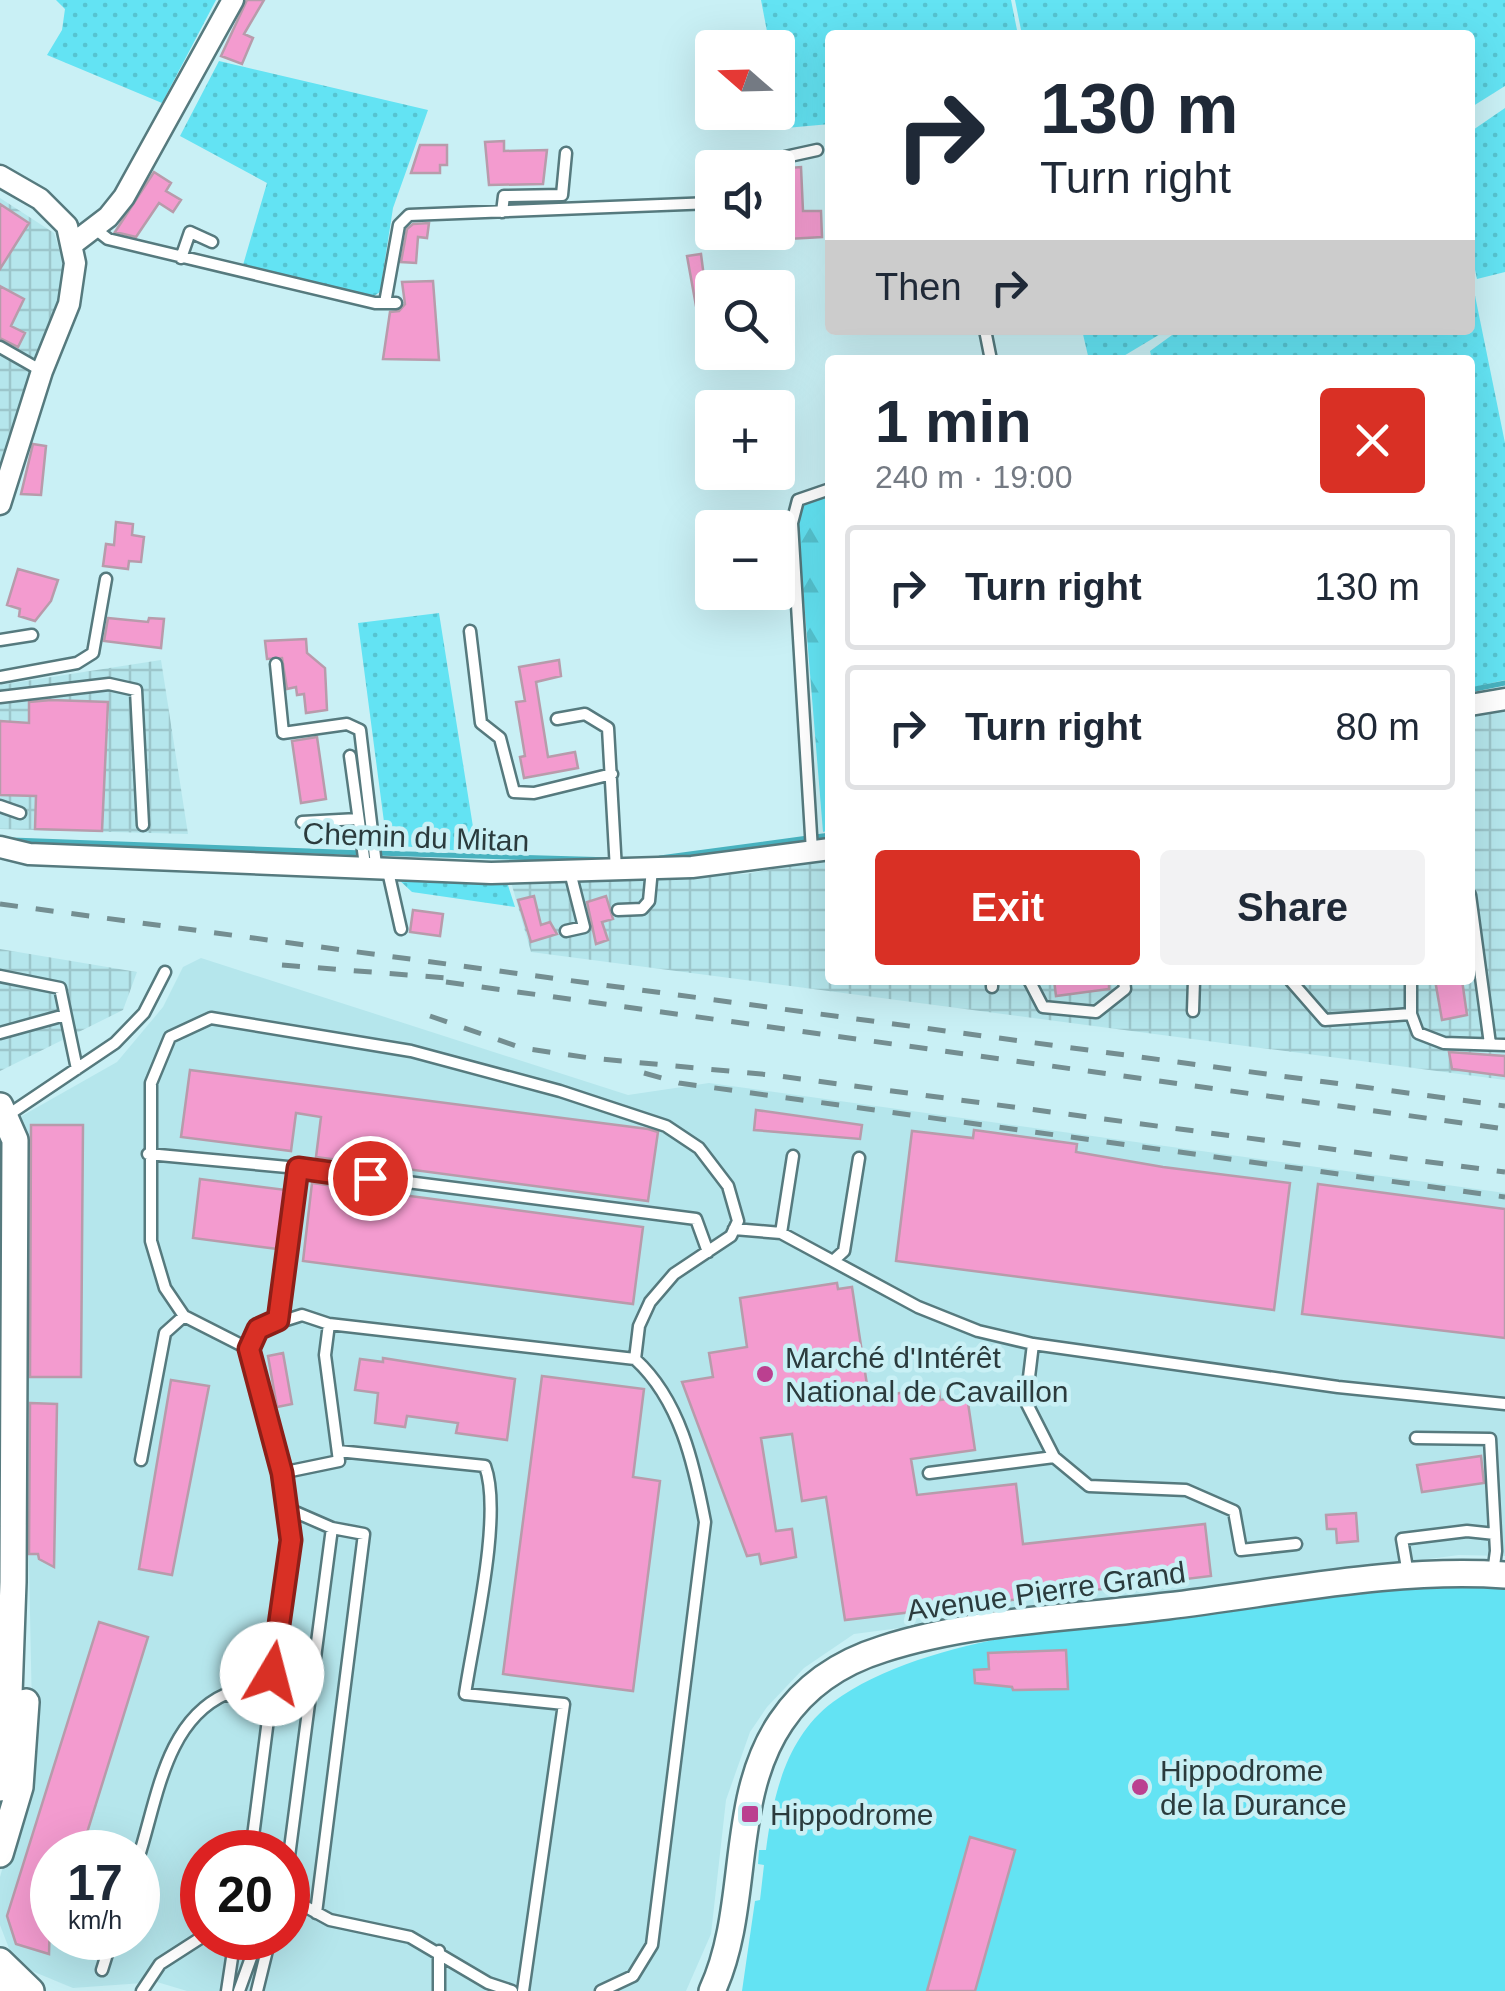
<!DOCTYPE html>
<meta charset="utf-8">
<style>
body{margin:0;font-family:Helvetica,sans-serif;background:#f2f2f3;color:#1f2937;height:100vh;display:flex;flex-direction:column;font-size:38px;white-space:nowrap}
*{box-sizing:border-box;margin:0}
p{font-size:32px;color:#747a83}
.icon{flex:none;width:55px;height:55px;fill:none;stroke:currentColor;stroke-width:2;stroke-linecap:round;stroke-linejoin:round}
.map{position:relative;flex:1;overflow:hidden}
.side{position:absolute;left:825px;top:355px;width:650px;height:630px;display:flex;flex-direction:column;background:#fff;border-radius:10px;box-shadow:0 10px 40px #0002}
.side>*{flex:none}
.banner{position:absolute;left:825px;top:30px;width:650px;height:305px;border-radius:10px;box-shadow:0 10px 40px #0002;background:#fff;color:#1f2937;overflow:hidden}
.needle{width:65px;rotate:290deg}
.tools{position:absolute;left:695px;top:30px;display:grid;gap:20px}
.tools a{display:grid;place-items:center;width:100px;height:100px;border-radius:10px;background:#fff;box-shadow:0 10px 40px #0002;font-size:50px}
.speed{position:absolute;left:30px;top:1830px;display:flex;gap:20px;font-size:50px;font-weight:700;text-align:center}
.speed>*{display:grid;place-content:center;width:130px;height:130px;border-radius:50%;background:#fff;box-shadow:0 10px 40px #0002;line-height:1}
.speed small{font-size:25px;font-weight:400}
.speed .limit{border:15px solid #d22;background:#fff;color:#111}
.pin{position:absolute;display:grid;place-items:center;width:85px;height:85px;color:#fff;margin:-42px;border:5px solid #fff;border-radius:50%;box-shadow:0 2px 10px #0007}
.me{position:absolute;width:110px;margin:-55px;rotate:8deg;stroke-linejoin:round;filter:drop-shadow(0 0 8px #0008)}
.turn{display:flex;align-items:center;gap:35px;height:210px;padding:0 50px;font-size:45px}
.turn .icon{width:130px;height:130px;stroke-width:2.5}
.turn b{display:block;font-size:70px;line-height:85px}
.then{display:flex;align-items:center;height:95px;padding:0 50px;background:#0003;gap:20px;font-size:38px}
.round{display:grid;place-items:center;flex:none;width:105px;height:105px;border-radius:10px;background:#f2f2f3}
.overview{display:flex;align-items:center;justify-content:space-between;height:170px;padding:0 50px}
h1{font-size:60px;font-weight:600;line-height:75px}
.cta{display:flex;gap:20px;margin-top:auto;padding:20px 50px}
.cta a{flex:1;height:115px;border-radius:10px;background:#d93025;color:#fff;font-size:40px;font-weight:600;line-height:115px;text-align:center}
.cta a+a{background:#f2f2f3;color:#1f2937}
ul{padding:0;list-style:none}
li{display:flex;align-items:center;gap:30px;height:125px;margin:0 20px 15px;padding:0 30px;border:5px solid #e0e1e3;border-radius:10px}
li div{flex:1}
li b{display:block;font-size:38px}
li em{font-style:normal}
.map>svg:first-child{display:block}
.built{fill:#b5e6ec;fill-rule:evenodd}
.industrial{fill:url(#industrial-grid)}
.grass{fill:url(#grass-dots)}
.forest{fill:url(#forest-firs)}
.garden{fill:#63e3f3}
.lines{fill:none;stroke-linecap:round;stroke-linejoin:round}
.stream{stroke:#48b2bf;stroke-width:5}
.building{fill:#f39bcf;stroke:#b89bab;stroke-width:2.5}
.service-casing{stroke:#567a7e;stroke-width:15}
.minor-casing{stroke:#567a7e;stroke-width:25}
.tertiary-casing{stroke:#567a7e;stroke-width:30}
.service{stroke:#fff;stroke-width:10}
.minor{stroke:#fff;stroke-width:20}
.tertiary{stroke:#fff;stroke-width:25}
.rail{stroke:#748e91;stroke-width:5;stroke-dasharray:18 18;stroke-linecap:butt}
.route-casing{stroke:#8d1f18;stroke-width:25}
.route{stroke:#d93025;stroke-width:18}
.poi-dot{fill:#bb4090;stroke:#c9f0f5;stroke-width:4}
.labels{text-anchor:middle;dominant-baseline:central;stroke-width:9;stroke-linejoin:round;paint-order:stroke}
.street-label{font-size:30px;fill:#2b3b3d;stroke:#c9f0f5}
.poi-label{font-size:30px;fill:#2b3b3d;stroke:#c9f0f5;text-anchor:start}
</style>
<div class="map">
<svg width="1505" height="1991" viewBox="0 0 1505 1991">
<defs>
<pattern id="industrial-grid" width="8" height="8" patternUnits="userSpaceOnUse" patternTransform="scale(2.5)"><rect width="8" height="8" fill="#b5e6ec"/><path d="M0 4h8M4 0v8" fill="none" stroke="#9cc6cb"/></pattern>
<pattern id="grass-dots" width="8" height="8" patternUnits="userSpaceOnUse" patternTransform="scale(2.5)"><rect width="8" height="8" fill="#63e3f3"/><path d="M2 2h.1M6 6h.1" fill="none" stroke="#56c4d1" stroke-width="1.8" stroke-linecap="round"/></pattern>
<pattern id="forest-firs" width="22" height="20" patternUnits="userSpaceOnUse" patternTransform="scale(2.5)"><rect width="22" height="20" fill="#63e3f3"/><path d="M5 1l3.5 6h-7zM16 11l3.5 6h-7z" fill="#56c4d1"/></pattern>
</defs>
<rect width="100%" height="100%" fill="#c9f0f5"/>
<path class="built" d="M201 958 628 1095 709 1083 1505 1193V1556L1459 1555 854 1634 804 1668 767 1707 750 1732 726 1800 711 1934 686 1991H187L157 1982 73 1988 15 1964 0 1925V1877L33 1762 20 1117 117 1062 163 1007 183 967ZM52 1852H138V1938H52ZM202 1852H288V1938H202Z"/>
<path class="industrial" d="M0 198 54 233 66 271 55 321 0 466Z
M161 660 188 834 0 829V685Z
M1505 708V1080L531 952 511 882 746 874 830 858V980H1470V713Z
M0 949 137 972 123 1010 0 1071Z"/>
<path class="grass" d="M56 0H216L162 103 47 55 62 30 65 9Z
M761 0H1011L1018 35H830V124L786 128 778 86V48L770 47Z
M1015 0H1505V86L1470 108V35H1022Z
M219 61 428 110 393 208 380 292 374 296 243 265 267 183 180 136Z
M1505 108V272L1477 279 1470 246V132Z
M1470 271 1505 443V680L1470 688V360H1152L1150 351 1179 330H1470Z
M1082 330H1167L1117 360H1089Z
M439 613 477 852 387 845 358 623Z
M398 879 507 882 515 907 412 892Z"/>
<path class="forest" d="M830 495V830L823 832 798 527 801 506Z"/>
<path class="garden" d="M1434 1587H1505V1991H742L755 1901 760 1900 764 1865 758 1864 759 1850H766C773 1796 786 1737 833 1702 922 1637 1084 1625 1192 1613 1272 1604 1353 1594 1434 1587Z"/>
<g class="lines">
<path class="stream" d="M1470 690 1505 683
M12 840 364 853
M375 853 614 860
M660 858 830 835"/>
</g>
<path class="building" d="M247 0H264L244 34 253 38 242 64 221 56Z
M504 141V151L547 150 543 184 489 185 485 142Z
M420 145H447V165H440V173H411Z
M801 167 803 211H821L822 237 788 239 783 213 785 175 789 168Z
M154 172 171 183 166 191 181 200 173 212 159 203 136 237 115 232Z
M0 204 29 223 0 269Z
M429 223 427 238 418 237 416 263 401 262 407 229 413 224Z
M701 254 709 316 698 317 687 256Z
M433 281 439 360 383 359 390 312 399 311 405 304 402 282Z
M0 286 24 299 11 326 25 333 18 347 0 338Z
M33 444 46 446 41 495 21 494Z
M116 522 133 524 132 535 144 537 141 562 129 561 128 569 103 566 106 544 114 545Z
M18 569 58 580 51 601 35 621 19 616 20 609 7 605Z
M108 618 148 622 149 618 164 619 161 648 104 641Z
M306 639 307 653 325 668 327 710 306 713 304 694 297 695 296 687 287 689 282 658 267 659 265 641Z
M559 660 561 676 536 682 548 757 575 752 578 768 524 778 520 757 525 756 516 702 525 701 519 667Z
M51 700 108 702 102 831 35 829 36 796 0 795V721L29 723V702Z
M317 737 326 799 301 803 292 741Z
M534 896 541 925 550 922 557 934 531 942 518 900Z
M606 896 613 919 602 922 608 940 596 944 587 902Z
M413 910 443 914 440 936 410 932Z
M1054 980H1109V989L1056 996Z
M1435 980H1462L1467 1015 1442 1020Z
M1449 1052 1505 1056V1076L1452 1069Z
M190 1070 648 1129 658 1132 648 1201 316 1157 321 1117 296 1113 291 1151 181 1137Z
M756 1110 862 1125 860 1139 754 1130Z
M31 1125H83L81 1377H30Z
M974 1130 1077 1144 1076 1152 1163 1167 1290 1183 1274 1310 896 1261 912 1131 973 1138Z
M200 1179 286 1190 278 1249 193 1238Z
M312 1183 643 1227 633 1304 303 1261Z
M1318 1184 1505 1209V1338L1302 1314Z
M837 1283 838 1289 852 1287 869 1398 925 1389V1393L939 1391 940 1400 967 1396 975 1450 911 1459 917 1495 1016 1484 1023 1544 1205 1524 1211 1576 845 1620 826 1497 802 1501 792 1434 761 1438 776 1531 792 1529 796 1557 761 1564 759 1554 747 1556 682 1382 713 1377 709 1353 747 1347 740 1298Z
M283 1353 292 1404 277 1407 268 1356Z
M383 1358 515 1379 507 1440 456 1433 458 1423 407 1416 405 1427 375 1423 378 1393 355 1390 360 1359 383 1362Z
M542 1376 644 1389 633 1477 660 1481 633 1691 503 1674Z
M171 1380 209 1386 172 1575 139 1569Z
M30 1403 57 1404 54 1567 39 1559 38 1554H29Z
M1481 1456 1484 1483 1422 1492 1417 1465Z
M1356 1513 1358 1541 1337 1543 1336 1529H1327L1326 1515Z
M99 1622 148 1637 81 1852H52L49 1954 16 1944 7 1916Z
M1066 1650 1068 1689 1013 1690 1012 1687 975 1683 974 1670 989 1669 988 1653Z
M970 1837 1015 1850 975 1991H927Z"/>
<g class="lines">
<g class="service-casing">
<path id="service" d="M778 170 785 157 817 150
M502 212 504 196 562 195 566 153
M94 228 108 239 375 303H396
M181 258 190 232 212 242
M385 303 399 225 409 215 712 203
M985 330 991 360
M0 347 42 371
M470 631 481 723 500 738 514 792 534 793 612 774
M0 640 32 635
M276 664 283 733 347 724 360 730 376 865
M0 677 77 663 93 653 106 579
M0 697 109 684 136 690 143 825
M557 719 585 714 608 728 616 870
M350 756 365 865
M0 806 20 813
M302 822 358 819
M812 851 792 523 798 500 830 489
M387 867 401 929
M1470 895 1490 1044
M618 910 642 909 649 901 652 869
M566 931 584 927 570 872
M0 976 60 988 77 1069
M992 980V987
M1029 980 1043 1007 1096 1012 1125 989 1124 980
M1411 980V1014L1418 1033 1444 1043 1505 1045
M1291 981 1325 1020 1411 1014
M1193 1011 1194 980
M0 1033 65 1015
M8 1115 115 1043 144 1013 165 972
M148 1154 298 1168
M734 1229 781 1233 918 1307 978 1331 1033 1344 1338 1387 1505 1404
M781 1233 793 1156
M833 1261 844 1251 859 1158
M278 1321 298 1168 696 1219 708 1252
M1033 1344 1026 1402 1054 1457 1089 1486 1186 1490 1234 1511 1241 1550 1296 1544
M249 1349 184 1316 165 1288 151 1241V1083L170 1037 211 1018 411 1051 560 1091 666 1126 699 1148 728 1186 738 1221 731 1236 674 1274 650 1302 639 1326 635 1359 329 1324 302 1315 258 1329 249 1349 281 1473 291 1540 251 1852
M1416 1438 1490 1439 1496 1551 1493 1573
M338 1451 485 1466C503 1515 473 1639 465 1694L564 1704 523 1991
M141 1460 165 1333 184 1316
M281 1473 339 1461 325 1355 329 1324
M929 1473 1054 1457
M286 1508 332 1528 288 1864
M1408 1574 1402 1539 1467 1531 1495 1534
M138 1859C157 1801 165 1721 226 1694L268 1707
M288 1897 330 1920 410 1937 488 1983 512 1991
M316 1913 364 1534 332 1528
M439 1951V1991
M102 1970 112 1938
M142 1991 160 1964 202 1937
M227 1991 235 1938
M239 1991 258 1938
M257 1991 270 1938
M601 1991 633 1976 652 1945 705 1522C694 1464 680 1400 635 1359"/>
</g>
<g class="minor-casing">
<path id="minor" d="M0 176 40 199 67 226 75 263 69 304 42 371 0 504
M74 243 108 217 124 197 233 0
M1470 705 1505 699
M0 847 29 854 491 873 692 867 830 849"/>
</g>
<g class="tertiary-casing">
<path id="tertiary" d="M0 1106 15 1140 13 1582 7 1750 0 1788
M0 1854 20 1787 26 1702
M0 1961 31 1991
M0 1989 2 1991
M712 1991C751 1907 728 1800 781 1722 805 1686 841 1662 883 1649 972 1620 1074 1618 1167 1606 1277 1593 1394 1567 1505 1575"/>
</g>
<use href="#service" class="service"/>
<use href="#minor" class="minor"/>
<use href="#tertiary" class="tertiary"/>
<path class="rail" d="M0 904 1505 1106
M282 965 459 979
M446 982 1505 1129
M430 1016 522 1048 590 1058 771 1075 1505 1172
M644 1073 679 1083 1505 1197"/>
</g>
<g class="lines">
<g class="route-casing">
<path id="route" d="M272 1674 291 1540 282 1473 249 1349 258 1329 278 1320 298 1168 370 1178"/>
</g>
<use href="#route" class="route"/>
</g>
<g class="poi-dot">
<circle cx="765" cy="1374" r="10"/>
<circle cx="1140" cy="1787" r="10"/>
<rect x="740" y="1804" width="20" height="20" rx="5"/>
</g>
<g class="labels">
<g class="street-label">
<text transform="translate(416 837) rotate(2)">Chemin du Mitan</text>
<text transform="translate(1046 1591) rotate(-8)">Avenue Pierre Grand</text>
</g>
<g class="poi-label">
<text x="785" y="1357">Marché d'Intérêt<tspan x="785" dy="34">National de Cavaillon</tspan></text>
<text x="1160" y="1770">Hippodrome<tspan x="1160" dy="34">de la Durance</tspan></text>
<text x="770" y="1814">Hippodrome</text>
</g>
</g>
</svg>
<div class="tools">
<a><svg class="needle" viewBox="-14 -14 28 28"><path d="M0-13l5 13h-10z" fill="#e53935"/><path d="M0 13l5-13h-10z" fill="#747a83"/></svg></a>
<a><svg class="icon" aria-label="sound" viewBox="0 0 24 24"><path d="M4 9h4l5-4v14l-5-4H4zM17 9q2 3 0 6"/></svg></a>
<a><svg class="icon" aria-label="search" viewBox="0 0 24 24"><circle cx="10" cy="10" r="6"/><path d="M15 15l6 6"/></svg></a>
<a>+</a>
<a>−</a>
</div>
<div class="speed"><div>17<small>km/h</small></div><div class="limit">20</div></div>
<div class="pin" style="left:370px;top:1178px;background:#d93025"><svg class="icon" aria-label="arrive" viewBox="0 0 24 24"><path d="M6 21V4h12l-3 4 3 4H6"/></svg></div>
<svg class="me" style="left:272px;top:1674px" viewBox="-20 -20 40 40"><circle r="19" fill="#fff"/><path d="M0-13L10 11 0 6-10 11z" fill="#d93025"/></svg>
<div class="banner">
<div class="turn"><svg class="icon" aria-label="right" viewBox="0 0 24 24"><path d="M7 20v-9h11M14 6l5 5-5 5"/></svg><div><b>130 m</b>Turn right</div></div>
<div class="then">Then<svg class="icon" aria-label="right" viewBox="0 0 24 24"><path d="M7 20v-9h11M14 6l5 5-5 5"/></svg></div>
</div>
<section class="side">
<div class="overview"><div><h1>1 min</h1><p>240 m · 19:00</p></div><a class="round" style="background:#d93025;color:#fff"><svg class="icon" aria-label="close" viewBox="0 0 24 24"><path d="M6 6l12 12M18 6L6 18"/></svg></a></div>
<ul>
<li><svg class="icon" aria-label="right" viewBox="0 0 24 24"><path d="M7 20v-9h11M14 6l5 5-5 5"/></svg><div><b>Turn right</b></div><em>130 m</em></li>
<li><svg class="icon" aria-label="right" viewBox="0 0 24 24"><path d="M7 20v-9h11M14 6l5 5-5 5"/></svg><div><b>Turn right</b></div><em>80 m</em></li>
</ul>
<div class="cta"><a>Exit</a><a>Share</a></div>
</section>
</div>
